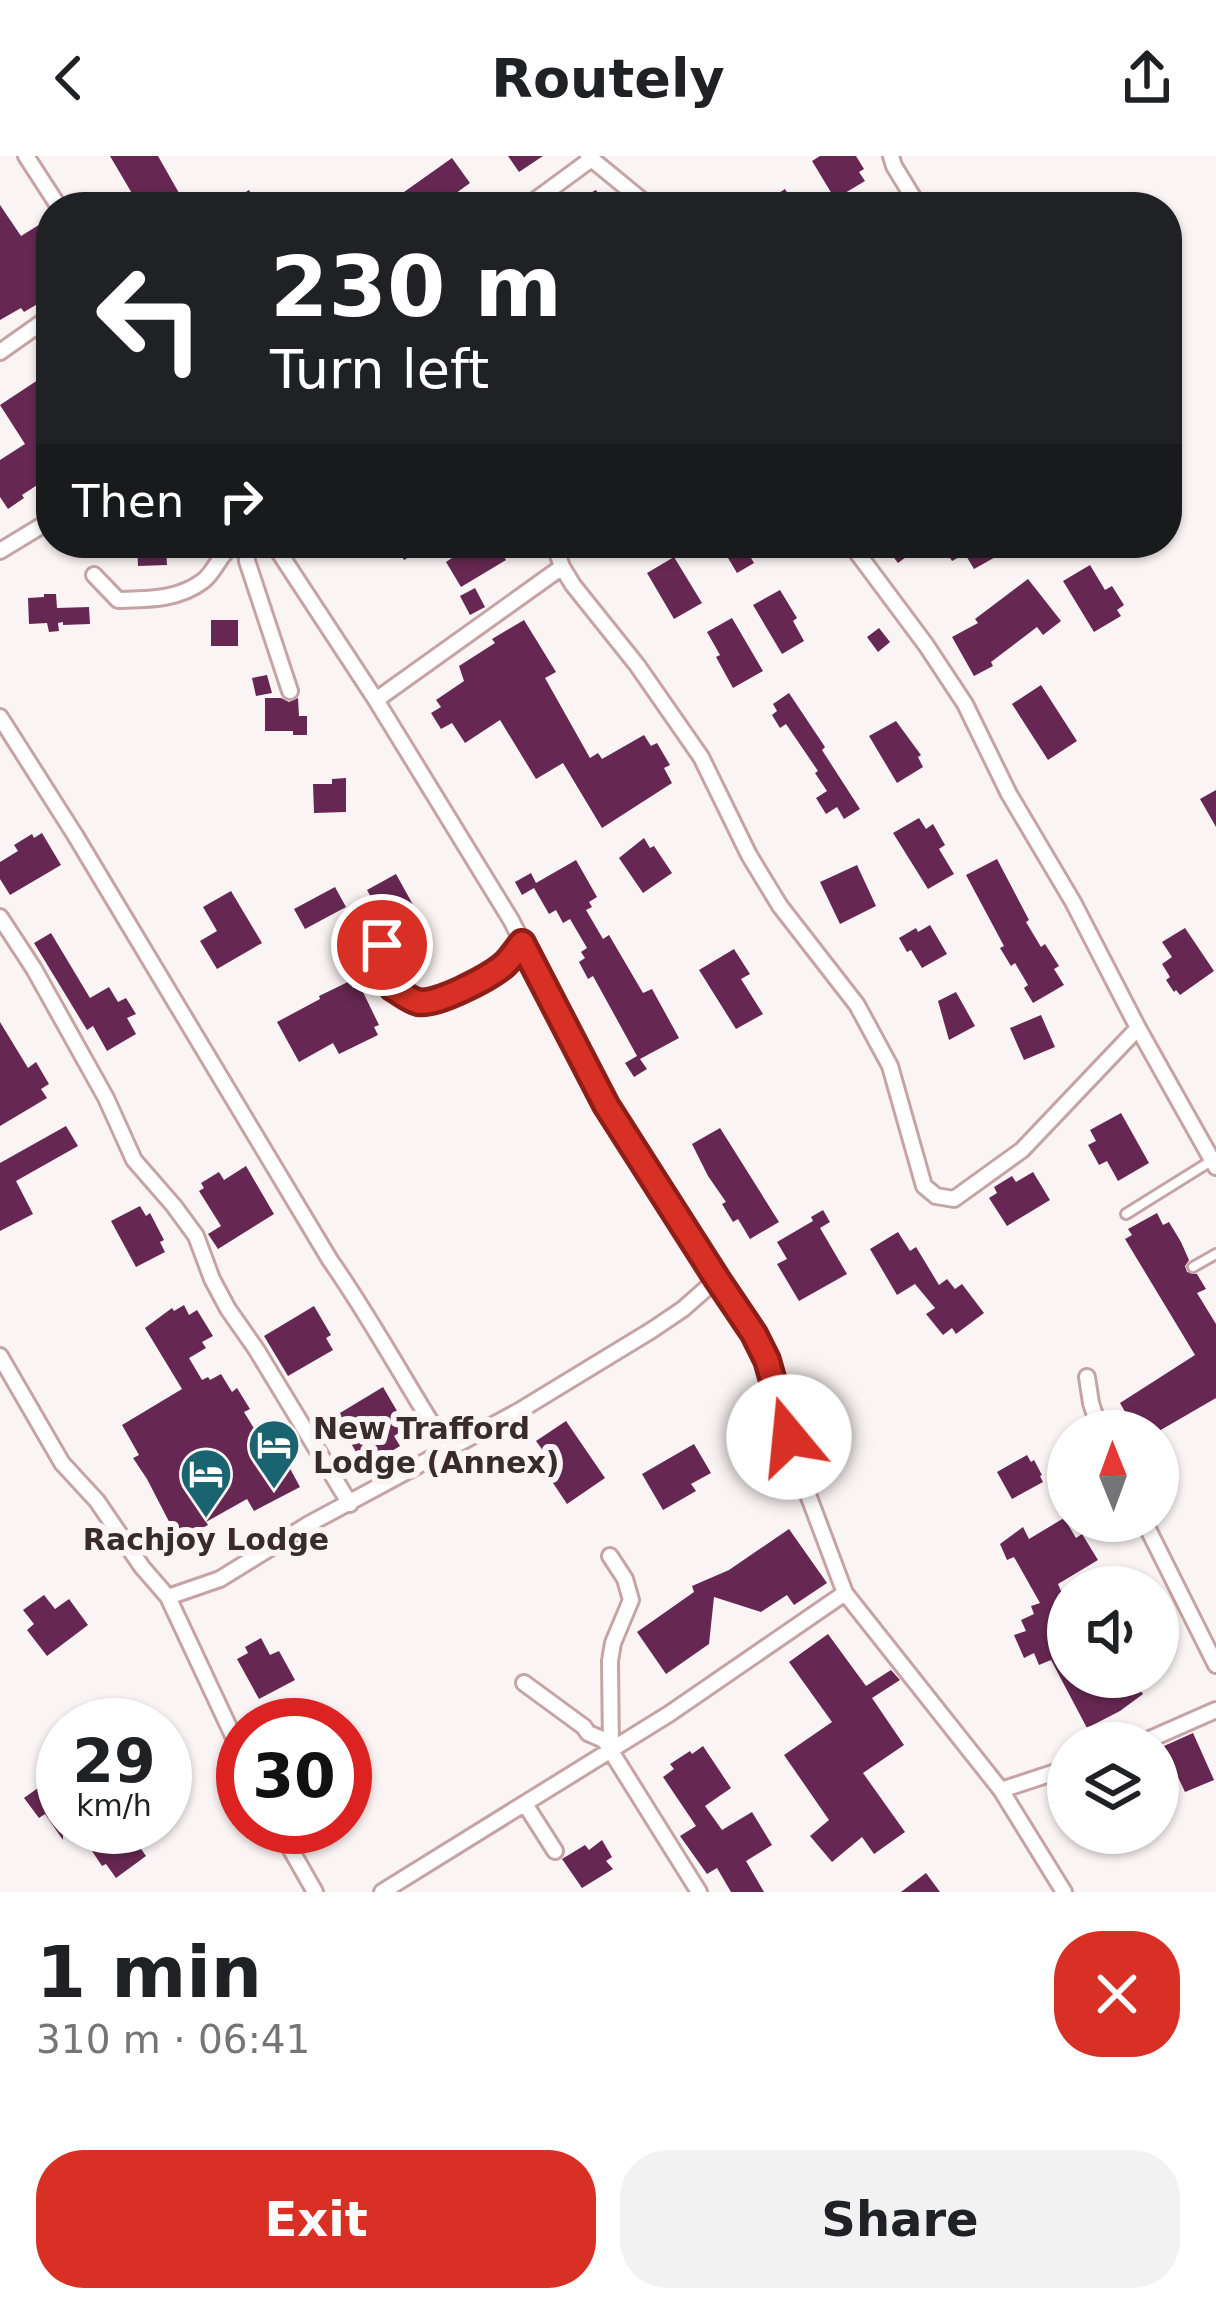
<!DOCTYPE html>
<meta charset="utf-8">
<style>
body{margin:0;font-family:"DejaVu Sans",sans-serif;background:#f2f2f2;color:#202124;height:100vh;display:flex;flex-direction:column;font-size:45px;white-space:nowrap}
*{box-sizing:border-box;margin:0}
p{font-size:39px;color:#757577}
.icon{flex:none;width:66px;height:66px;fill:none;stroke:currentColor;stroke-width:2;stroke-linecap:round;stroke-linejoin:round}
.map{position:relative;height:1736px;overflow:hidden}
.drawer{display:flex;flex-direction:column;background:#fff;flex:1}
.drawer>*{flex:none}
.hud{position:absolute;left:36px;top:36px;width:1146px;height:366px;border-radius:48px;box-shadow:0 3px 9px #0004;background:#202124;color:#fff;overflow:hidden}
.needle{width:78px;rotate:359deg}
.buttons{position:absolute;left:1047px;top:1254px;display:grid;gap:24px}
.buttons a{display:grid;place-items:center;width:132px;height:132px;border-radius:50%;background:#fff;box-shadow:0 3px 9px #0004;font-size:60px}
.speed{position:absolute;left:36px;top:1542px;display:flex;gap:24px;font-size:60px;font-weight:700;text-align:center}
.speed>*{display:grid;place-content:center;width:156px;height:156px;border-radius:50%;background:#fff;box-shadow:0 3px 9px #0004;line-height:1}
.speed small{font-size:30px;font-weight:400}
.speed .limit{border:18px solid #d22;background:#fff;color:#111}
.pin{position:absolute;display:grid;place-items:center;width:102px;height:102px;color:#fff;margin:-51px;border:6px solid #fff;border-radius:50%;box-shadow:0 3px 12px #0007}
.me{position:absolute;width:132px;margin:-66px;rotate:343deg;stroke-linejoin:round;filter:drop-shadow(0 0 9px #0008)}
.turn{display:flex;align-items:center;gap:42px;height:252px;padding:0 36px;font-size:54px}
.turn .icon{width:156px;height:156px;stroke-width:2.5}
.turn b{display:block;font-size:84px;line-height:102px}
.then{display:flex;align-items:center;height:114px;padding:0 36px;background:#0003;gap:24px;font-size:45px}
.round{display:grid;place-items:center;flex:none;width:126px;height:126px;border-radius:48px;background:#f2f2f2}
.head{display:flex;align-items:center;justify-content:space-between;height:204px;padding:0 36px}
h1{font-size:72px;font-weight:800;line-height:90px}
.primary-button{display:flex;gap:24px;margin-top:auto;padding:24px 36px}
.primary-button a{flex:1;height:138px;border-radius:48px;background:#d93025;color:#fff;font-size:48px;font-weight:800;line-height:138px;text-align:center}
.primary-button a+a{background:#f2f2f2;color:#202124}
header{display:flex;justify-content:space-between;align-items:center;height:156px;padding:0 36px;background:#fff;font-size:54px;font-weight:800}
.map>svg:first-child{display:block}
.building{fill:#662852}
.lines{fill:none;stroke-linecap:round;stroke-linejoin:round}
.service-casing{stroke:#c6a4a6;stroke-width:14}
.minor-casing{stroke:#c6a4a6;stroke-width:20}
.service{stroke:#fff;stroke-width:8}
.minor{stroke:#fff;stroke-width:14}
.route-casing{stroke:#8d1f18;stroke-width:30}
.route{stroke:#d93025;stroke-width:21}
.labels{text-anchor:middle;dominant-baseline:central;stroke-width:12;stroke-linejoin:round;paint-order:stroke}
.poi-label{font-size:30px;font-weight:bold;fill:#392b2c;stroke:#fbf4f4;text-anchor:start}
</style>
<header><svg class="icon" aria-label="back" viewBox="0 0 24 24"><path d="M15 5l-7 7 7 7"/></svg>Routely<svg class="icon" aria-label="share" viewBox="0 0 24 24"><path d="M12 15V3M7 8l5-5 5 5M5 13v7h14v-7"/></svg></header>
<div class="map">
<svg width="1216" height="1736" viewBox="0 0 1216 1736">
<rect width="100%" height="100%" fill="#fbf4f4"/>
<path class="building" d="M110 0H158L179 37 155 51H140Z
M508 0H543L519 16Z
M820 0H856L864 13 859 16 865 25 835 43 812 5Z
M452 2 470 27 448 43 454 51H415L404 36Z
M785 33 796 51H757Z
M249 34 259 51H221Z
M596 34 606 51H565Z
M0 49 21 80 42 67 51 81 38 91 51 111V140L24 156 21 152 0 164Z
M44 220 51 231V259L42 265 51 282V320L22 339 24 342 8 353 0 341V304L25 288 0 249Z
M137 387H166L167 409 138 410Z
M394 387H433L404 404Z
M468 387H495L506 404 461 431 446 406 459 397 457 394Z
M719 387H773L750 400 754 407 737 417Z
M883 387H925L898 407Z
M941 387H992L999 399 974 413 965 398 952 405Z
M674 401 702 447 674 463 647 417Z
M1090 409 1105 434 1112 430 1124 449 1117 454 1121 460 1094 476 1063 425Z
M1028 423 1061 465 1043 479 1037 471 991 506 993 510 974 520 952 481 978 467 975 463Z
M475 432 485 451 470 459 460 440Z
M780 434 797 462 793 465 804 485 782 498 753 449Z
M44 438H56L57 452 89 451 90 468 63 469V466L58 467 59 475 49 476 47 467 29 468 28 442 44 441Z
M732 462 763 515 733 532 716 501 720 499 707 476Z
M211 464H238V490H211Z
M524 464 556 516 545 522 590 602 598 597 602 603 644 579 651 590 657 587 670 609 664 612 672 627 602 672 563 607 536 623 500 564 465 587 452 567 441 573 431 557 441 551 436 544 464 525 459 510 495 487 492 483Z
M879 472 890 486 878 496 867 481Z
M267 519 272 537 256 540 252 522Z
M1041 529 1077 585 1048 604 1012 548Z
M789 537 825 591 822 594 860 653 844 663 837 651 826 658 816 642 827 635 815 617 818 615 786 568 780 572 772 559 777 555 773 548Z
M265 542H281L289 546 298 542 299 560H307V579H293V575H265Z
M896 565 921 599 918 601 923 611 897 627 869 580Z
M346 622V656L314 657 313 628H332V623Z
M1216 634V671L1200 643Z
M919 662 926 673 933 668 945 689 939 693 954 718 928 733 893 677Z
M42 677 61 709 10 739 0 723V706L18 695 14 689 32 678 34 682Z
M644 682 650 692 654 690 672 717 643 737 619 702Z
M997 703 1029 764 1026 766 1041 791 1045 788 1059 810 1054 813 1064 829 1033 847 1024 832 1028 829 1015 807 1011 810 1000 792 1004 790 966 719Z
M576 704 597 741 589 746 592 751 586 754 603 783 609 779 643 837 652 833 679 882 640 903 647 913 634 921 625 907 637 900 593 820 588 823 579 806 585 802 581 796 587 792 570 763 563 767 556 754 549 758 534 732 522 739 515 726 531 717 536 727Z
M857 709 876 750 840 768 820 726Z
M396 718 427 774 398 790 367 734Z
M335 731 346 751 305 773 294 753Z
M231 735 262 787 217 813 200 785 217 775 203 751Z
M930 769 947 798 922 812 911 794 907 796 899 782 916 772 918 776Z
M1185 772 1214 815 1180 839 1176 834 1174 836 1166 824 1170 821 1162 808 1172 801 1162 786Z
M51 777 90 842 109 831 118 846 126 842 136 858 127 862 136 878 107 895 93 870 87 874 34 787Z
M734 793 750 818 741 823 763 858 736 873 699 814Z
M350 825 353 832 358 830 361 832 379 869 374 871 378 879 339 898 333 887 299 906 277 866 320 843 319 840Z
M956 836 975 870 949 884 938 845Z
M1041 859 1055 891 1024 904 1010 872Z
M0 866 28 912 36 906 49 928 41 933 47 942 0 970Z
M1121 957 1149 1007 1118 1025 1107 1005 1099 1009 1088 989 1096 985 1090 974Z
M66 970 78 990 16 1025 33 1058 0 1075V1007Z
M720 972 779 1066 750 1083 738 1063 733 1066 722 1048 726 1046 708 1020 692 988Z
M246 1010 274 1058 218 1093 208 1078 221 1070 199 1035 204 1032 201 1027 219 1016 224 1024Z
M1033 1016 1050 1044 1007 1070 989 1042 997 1037 994 1031 1012 1020 1016 1026Z
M140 1050 146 1060 150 1057 164 1084 160 1086 165 1096 136 1111 111 1065Z
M823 1054 830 1066 820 1072 847 1118 799 1145 777 1108 787 1103 777 1086 813 1065 811 1061Z
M1157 1057 1163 1069 1169 1066 1181 1086 1189 1104 1185 1110 1187 1116 1197 1118 1206 1133 1197 1137 1216 1168V1242L1159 1275H1136L1120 1247 1195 1199 1125 1083 1132 1079 1128 1073Z
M898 1076 910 1095 916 1091 939 1129 947 1123 955 1133 962 1128 984 1157 956 1178 952 1172 943 1179 926 1158 935 1152 915 1128 897 1139 870 1093Z
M184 1149 189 1159 197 1154 213 1180 202 1186 206 1192 189 1202 202 1224 208 1221 210 1224 221 1218 232 1236 237 1232 250 1253 244 1256 261 1284 272 1279 300 1331 254 1355 247 1343 206 1366 208 1369 191 1378 189 1375 177 1381 147 1323 133 1302 139 1299 122 1269 182 1233 145 1172 172 1152 174 1155Z
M314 1150 331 1179 326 1182 333 1194 288 1220 264 1180Z
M383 1231 407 1272 394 1280 400 1290 379 1303 373 1293 359 1301 335 1260Z
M566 1265 605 1322 567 1348 551 1324 560 1318 536 1285Z
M694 1288 711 1317 691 1328 696 1335 663 1354 642 1318Z
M1027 1299 1031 1306 1034 1304 1042 1319 1040 1320 1043 1326 1012 1343 997 1316Z
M1064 1362 1076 1382 1082 1378 1098 1404 1058 1428 1068 1451V1521H1130L1143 1538 1120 1555 1087 1572 1051 1504 1039 1509 1034 1497 1024 1502 1014 1479 1026 1475 1021 1464 1034 1458 1031 1450 1040 1447 1014 1401 1007 1404 1000 1388 1023 1371 1029 1383Z
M789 1373 827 1427 794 1449 787 1439 761 1456 714 1441 709 1488 666 1518 637 1476 694 1436 692 1430 729 1414Z
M44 1439 55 1453 69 1443 88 1469 47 1500 27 1474 34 1468 23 1454Z
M828 1478 866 1530 891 1514 900 1524 872 1542 904 1589 863 1617 905 1676 874 1698 862 1681 832 1706 810 1680 829 1664 784 1599 832 1566 789 1506Z
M261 1482 270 1499 279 1495 295 1524 259 1543 237 1503 248 1497 245 1491Z
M1193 1577 1214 1624 1185 1636 1177 1619 1171 1622 1163 1603 1169 1601 1164 1590Z
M703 1590 731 1632 705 1650 722 1674 752 1656 772 1689 746 1705 764 1736H731L717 1712 707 1718 680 1680 696 1670 663 1621 674 1613 670 1608 690 1595 692 1598Z
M63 1614V1684L45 1658 39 1662 24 1642Z
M81 1671H126L146 1700 116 1722 106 1708 102 1710 92 1695 95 1692Z
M602 1684 612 1701 606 1705 613 1713 582 1732 562 1703 585 1689 589 1694Z
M926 1717 940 1736H901Z"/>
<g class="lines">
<g class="service-casing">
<path id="service" d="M1126 1058 1211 1005
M1193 1111 1216 1098"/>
</g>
<g class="minor-casing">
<path id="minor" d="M26 0 59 51
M588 0 650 51
M891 0 894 10 919 51
M526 51 590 4
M0 196 51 160
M246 387 247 405 290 535
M273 387 376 544 511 764 606 949 754 1178 767 1204 801 1320 845 1437 1001 1634 1068 1612
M554 387 562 411 573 429 637 509 701 601 749 699 780 750 857 849 890 910 924 1030 936 1040 954 1043 1022 994 1138 872
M850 387 926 489 965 548 1009 638 1073 746 1138 872 1216 1011
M0 395 51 364
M94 419 118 444C148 443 178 444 203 425 215 416 220 398 234 387
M376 544 562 411
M0 561 75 679 330 1104C373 1165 408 1232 449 1295
M0 761 34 813 106 942 134 1004 174 1050 196 1080 212 1123 228 1153 256 1193 350 1348
M368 785 382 789 391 807 393 831C400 836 410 844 418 846 436 850 490 821 504 809 511 803 517 793 522 786
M366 822 380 830 393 831
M0 1200 62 1307 97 1345 142 1411 168 1441 243 1601
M1087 1221 1091 1247 1100 1275
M1144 1365 1216 1509
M610 1400 625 1423 631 1444 613 1487 610 1505 611 1595
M168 1441 220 1423 309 1368 519 1255 652 1174 683 1153 717 1123
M524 1527 584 1571 588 1577 604 1584 699 1736
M1141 1587 1216 1554
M1001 1634 1064 1736
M525 1648 555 1695
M278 1671 315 1736
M382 1736 669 1558 845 1437"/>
</g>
<use href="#service" class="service"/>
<use href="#minor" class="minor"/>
</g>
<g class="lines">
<g class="route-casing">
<path id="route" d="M382 789 391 807 393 832C400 836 410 844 418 846 436 850 490 821 504 809 511 803 517 793 522 787L606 949 717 1123 754 1178 767 1204 789 1281"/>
</g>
<use href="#route" class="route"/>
</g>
<defs>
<g id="hotel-pin" transform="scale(2.7)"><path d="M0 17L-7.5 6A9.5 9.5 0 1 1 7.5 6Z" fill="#1a6471" stroke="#fbf4f4"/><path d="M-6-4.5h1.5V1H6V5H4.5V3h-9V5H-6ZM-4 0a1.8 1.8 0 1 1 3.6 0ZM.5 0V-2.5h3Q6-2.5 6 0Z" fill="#fff"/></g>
</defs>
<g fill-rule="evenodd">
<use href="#hotel-pin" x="274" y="1289"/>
<use href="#hotel-pin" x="206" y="1318"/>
</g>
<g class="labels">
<g class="poi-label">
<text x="313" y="1272">New Trafford<tspan x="313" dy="34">Lodge (Annex)</tspan></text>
<text x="206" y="1383" text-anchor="middle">Rachjoy Lodge</text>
</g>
</g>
</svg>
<div class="buttons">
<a><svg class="needle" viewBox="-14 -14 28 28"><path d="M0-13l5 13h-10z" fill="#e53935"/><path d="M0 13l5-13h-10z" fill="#757577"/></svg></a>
<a><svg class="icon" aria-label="sound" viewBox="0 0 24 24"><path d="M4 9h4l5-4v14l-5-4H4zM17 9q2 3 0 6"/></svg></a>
<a><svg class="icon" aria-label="layers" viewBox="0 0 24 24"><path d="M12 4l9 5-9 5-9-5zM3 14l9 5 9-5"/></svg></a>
</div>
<div class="speed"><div>29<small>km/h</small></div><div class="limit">30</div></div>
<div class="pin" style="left:382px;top:789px;background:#d93025"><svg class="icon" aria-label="arrive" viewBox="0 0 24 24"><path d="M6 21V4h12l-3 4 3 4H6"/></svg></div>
<svg class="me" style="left:789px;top:1281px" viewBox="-20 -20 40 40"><circle r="19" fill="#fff"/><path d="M0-13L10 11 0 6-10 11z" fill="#d93025"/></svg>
<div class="hud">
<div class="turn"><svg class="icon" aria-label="left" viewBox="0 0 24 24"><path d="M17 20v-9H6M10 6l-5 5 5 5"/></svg><div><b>230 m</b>Turn left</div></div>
<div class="then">Then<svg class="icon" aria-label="right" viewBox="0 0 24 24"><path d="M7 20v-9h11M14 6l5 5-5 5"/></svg></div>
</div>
</div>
<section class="drawer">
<div class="head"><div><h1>1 min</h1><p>310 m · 06:41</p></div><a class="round" style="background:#d93025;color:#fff"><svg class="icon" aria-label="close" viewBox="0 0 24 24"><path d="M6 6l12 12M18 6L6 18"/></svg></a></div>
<div class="primary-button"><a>Exit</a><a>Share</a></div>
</section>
